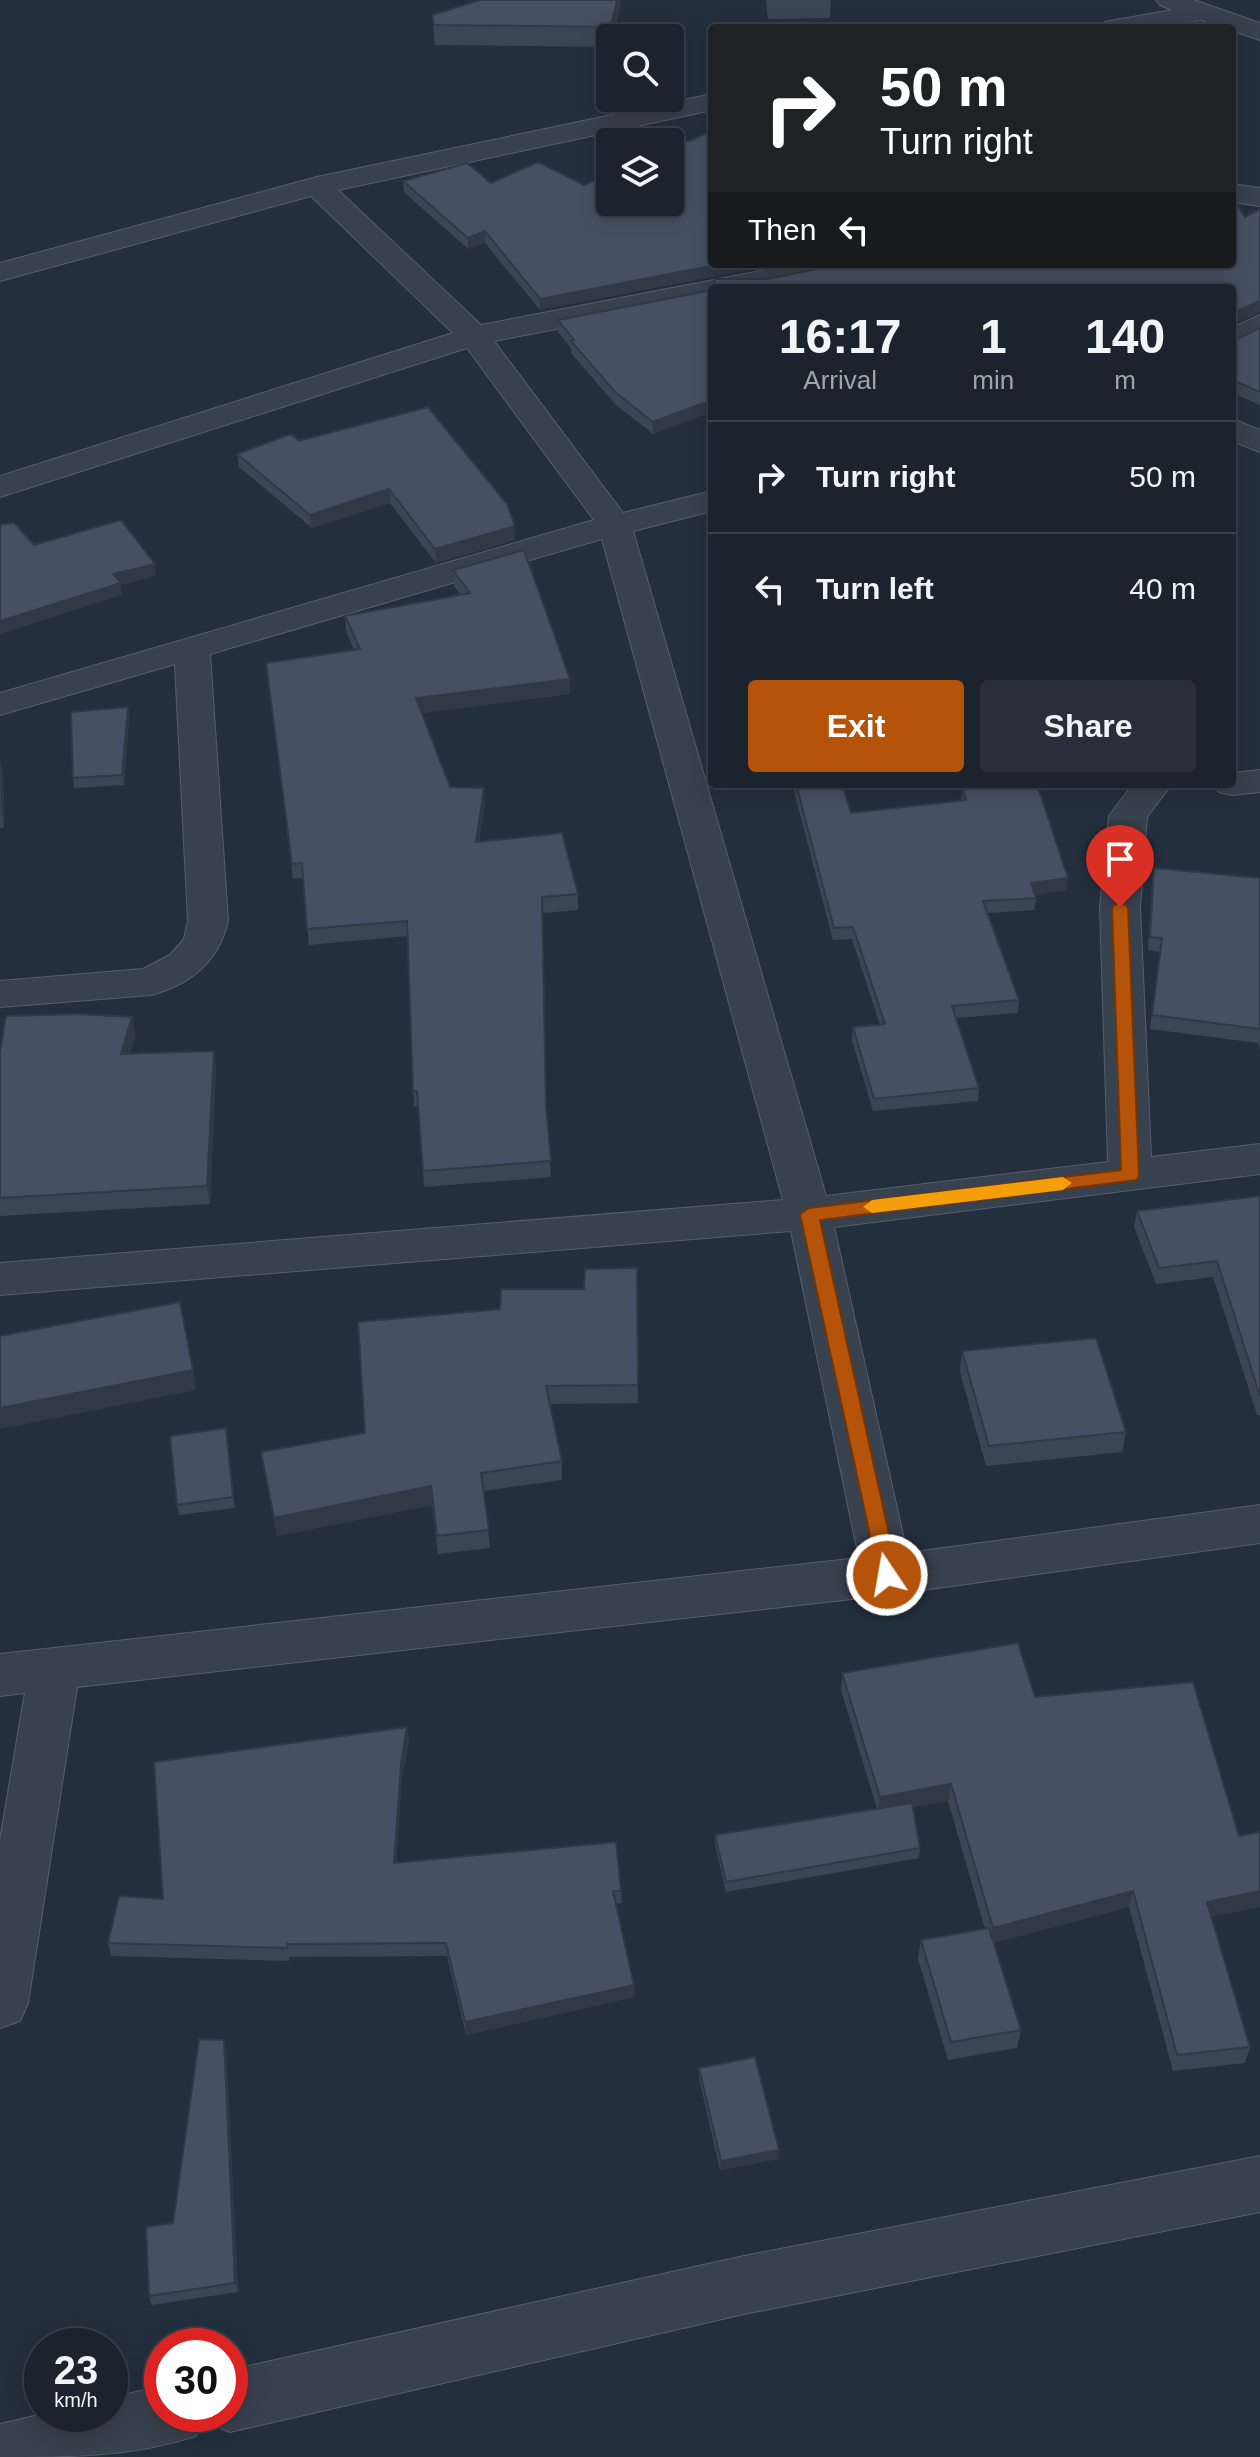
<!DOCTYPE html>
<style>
body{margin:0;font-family:Arial,sans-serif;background:#282f3a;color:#f1f3f6;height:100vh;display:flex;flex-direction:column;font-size:30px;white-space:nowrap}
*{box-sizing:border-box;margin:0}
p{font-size:26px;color:#a0a4aa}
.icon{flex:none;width:44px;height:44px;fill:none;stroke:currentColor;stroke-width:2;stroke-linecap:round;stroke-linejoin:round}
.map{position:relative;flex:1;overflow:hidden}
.side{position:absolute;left:708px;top:284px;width:528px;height:504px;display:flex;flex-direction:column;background:#1b232e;border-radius:8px;box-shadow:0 4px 20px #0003,0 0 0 2px #39404a}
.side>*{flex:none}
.top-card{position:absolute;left:708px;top:24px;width:528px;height:244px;border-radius:8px;box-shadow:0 4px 20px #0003,0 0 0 2px #39404a;background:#202124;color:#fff;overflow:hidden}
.tools{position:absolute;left:596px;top:24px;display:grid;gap:16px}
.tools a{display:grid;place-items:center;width:88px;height:88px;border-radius:8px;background:#1b232e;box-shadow:0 4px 20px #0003,0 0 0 2px #39404a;font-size:40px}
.speed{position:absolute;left:24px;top:2328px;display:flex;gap:16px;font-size:40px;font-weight:700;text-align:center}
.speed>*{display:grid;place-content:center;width:104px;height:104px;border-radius:50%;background:#1b232e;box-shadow:0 4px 20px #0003,0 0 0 2px #39404a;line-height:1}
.speed small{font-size:20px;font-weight:400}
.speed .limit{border:12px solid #d22;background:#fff;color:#111}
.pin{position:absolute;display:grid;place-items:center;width:68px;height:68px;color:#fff;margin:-82px -34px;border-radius:50% 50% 50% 0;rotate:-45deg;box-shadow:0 0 8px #0007}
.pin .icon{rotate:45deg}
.me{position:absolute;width:88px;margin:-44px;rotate:348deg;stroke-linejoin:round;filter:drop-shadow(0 0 6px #0008)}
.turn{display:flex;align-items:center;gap:28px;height:168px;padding:0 40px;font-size:36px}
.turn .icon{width:104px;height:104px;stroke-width:2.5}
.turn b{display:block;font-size:56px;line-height:68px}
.then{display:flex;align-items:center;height:76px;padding:0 40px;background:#0003;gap:16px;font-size:30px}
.eta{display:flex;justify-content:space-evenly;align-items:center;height:136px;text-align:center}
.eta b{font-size:48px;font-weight:600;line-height:56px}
.cta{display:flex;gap:16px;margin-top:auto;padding:16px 40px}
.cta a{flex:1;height:92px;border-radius:8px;background:#b45309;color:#fff;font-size:32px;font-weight:600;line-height:92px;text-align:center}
.cta a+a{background:#282f3a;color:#f1f3f6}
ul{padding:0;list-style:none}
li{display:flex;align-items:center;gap:24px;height:112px;padding:0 40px;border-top:2px solid #39404a}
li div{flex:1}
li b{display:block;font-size:30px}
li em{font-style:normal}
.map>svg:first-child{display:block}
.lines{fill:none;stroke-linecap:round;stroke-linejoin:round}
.street-casing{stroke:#565f6c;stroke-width:2}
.street{fill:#38414e;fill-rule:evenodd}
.wall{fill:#3b4654}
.shaded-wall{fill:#303945}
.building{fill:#455162;stroke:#303945;stroke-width:2}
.route{fill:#b45309;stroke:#753606;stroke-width:2}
.slow{fill:#f59e0b}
</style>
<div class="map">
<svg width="1260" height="2457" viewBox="0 0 1260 2457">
<rect width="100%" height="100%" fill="#242f3e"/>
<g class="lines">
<g class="street-casing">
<path id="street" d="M1156 0H1194L1260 23V40L1201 20 1158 28H1101L1105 22 1172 10 1160 5Z
M712 94V110L338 190 481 325 797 264H858L854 270 766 288H712V299L494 341 623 513 712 491V511L633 531 826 1196 1108 1162 1100 907 1109 816 1133 784H1172L1147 817 1140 907 1151 1157 1260 1144V1174L834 1227 907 1553 1260 1505V1543L887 1595 77 1687 28 2003 20 2021 0 2028V1840L25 1693 0 1696V1654L859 1558 791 1231 0 1295V1263L783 1200 602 539 210 654 228 921C219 961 190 985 151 995L0 1007V981L143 969 170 955 184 939 188 921 175 664 0 715V693L594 520 467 348 0 497V476L453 333 311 196 0 281V263L317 177Z
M1232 184 1260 188V206L1232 202Z
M1260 315V337L1232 350V328Z
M1232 419 1260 430V452L1232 441Z
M1260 770V792L1232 795 1219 792 1213 784H1232V773Z
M1260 2156V2212L744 2314 230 2432 208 2423 205 2414H230V2370L744 2256Z
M162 2386V2414H205L196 2436C131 2457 69 2457 0 2457V2424L43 2414H110V2398Z"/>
</g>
<use href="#street" class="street"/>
</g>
<path class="wall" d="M480 0H621L613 38H610V47L435 45 432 15Z
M766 0H831L830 18 768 19Z
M538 162 540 310 485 243 468 249 404 192 403 181 491 183Z
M1232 195 1245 217 1260 209V312L1233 324V341L1260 328V405L1232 393V288H713L715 279H767L842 264H1232Z
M712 290 653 434 615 404 571 353V348L558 332V320Z
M299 441 515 540 436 563 390 503 312 528 239 467 237 454Z
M453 570 570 694 421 713 450 787 485 803 479 842 578 894V910L542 913 546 1108 551 1177 424 1187 418 1106H414L413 1091 408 936 309 945 303 878 293 879 266 663 354 650 346 631 345 616 461 595 454 586Z
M129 718 124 785 74 788 73 778Z
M0 760 3 776 4 827 0 828Z
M792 784H842L851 813 961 800 963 788 1066 890 1034 895 1036 898 1034 910 988 913 1019 1000 1018 1013 956 1018 979 1088 978 1101 873 1111 852 1040 853 1027 880 1025 852 939 833 940Z
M1154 868 1260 878V1050L1258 1043 1150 1029 1160 952 1148 950 1152 882Z
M135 1035 130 1054 216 1069 210 1204 0 1216V1052Z
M1260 1196V1415H1257L1213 1277 1156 1284 1134 1227 1137 1211Z
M637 1268 638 1403 550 1404 562 1461V1480L484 1491 490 1548 438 1554 432 1505 277 1536 261 1452 365 1433 500 1309 584 1289Z
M962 1351 1126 1432 1122 1452 986 1466 960 1372Z
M226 1428 235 1508 179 1515 177 1505Z
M842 1673 1035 1697 1239 1836 1260 1832V1907L1211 1916 1250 2047 1245 2063 1173 2071 1129 1907 993 1943 1021 2030 1017 2048 948 2060 918 1959 921 1940 985 1929 948 1801 913 1807 920 1848 919 1858 726 1892 715 1845V1835L877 1809 841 1690Z
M409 1740 402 1777 396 1863 621 1891 622 1903 616 1904 634 1997 466 2035 447 1956 289 1957V1961L111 1956 108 1943 163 1899Z
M226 2050 238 2292 151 2305 149 2296 173 2223Z
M699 2068 778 2159 720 2170 699 2078Z"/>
<path class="shaded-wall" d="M617 0H621L613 38H611V27Z
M485 231V243L468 249V238Z
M721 264H781L540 310V299Z
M1260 301V312L1232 325 1233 313Z
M712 400V412L653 434V422Z
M389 489 390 503 312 528 310 515Z
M515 526V540L436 563 435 549Z
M155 564 156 576 121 585 122 595 0 634V621L113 574Z
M570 679V694L417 714 416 698Z
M128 707 129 718 124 785 122 775Z
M0 760 3 776 4 827 1 811Z
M484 788 485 803 476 858V842Z
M1068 878 1066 890 1029 896 1031 883Z
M132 1017 135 1035 124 1072 121 1054Z
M214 1051 216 1069 210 1204 207 1186Z
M193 1370 196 1390 0 1429V1408Z
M431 1486 432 1505 277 1536 274 1518Z
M407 1727 409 1740 402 1777 395 1876 394 1863 401 1764Z
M951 1784 948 1801 878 1813 880 1797Z
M1133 1891 1129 1907 990 1944 993 1928Z
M1260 1891V1907L1202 1918 1207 1902Z
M634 1985V1997L466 2035 465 2022Z
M224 2040 226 2050 238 2292 235 2283Z
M779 2150 778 2159 720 2170 721 2161Z"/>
<path class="building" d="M480 0H617L611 27 434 25 432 15Z
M712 131V264H721L540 299 485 231 468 238 403 181 467 163 491 183 538 162 584 185 610 174V202H670V149Z
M1232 195 1245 217 1260 209V301L1233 313V341L1260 328V392L1232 380V288H713L715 279H767L842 264H1232Z
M712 290V400L653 422 615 392 571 341 574 340 558 320Z
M428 407 507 504 515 526 435 549 389 489 310 515 237 454 291 434 299 441Z
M121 520 155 564 113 574 121 583 0 621V525L14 523 34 545Z
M524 550 570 679 416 698 450 787 484 788 476 842 562 833 578 894 542 897 546 1106 551 1161 423 1171 417 1091H413L407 921 307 929 302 863 292 864 266 663 360 649 345 616 470 593 453 570Z
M128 707 122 775 73 778 71 712Z
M796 784H842L851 813 966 800 963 788 1037 784 1068 878 1031 883 1036 898 983 901 1019 1000 952 1006 979 1088 874 1099 853 1027 885 1024 853 927 834 928Z
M1154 868 1260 878V1029L1152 1015 1162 938 1150 937Z
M79 1014 132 1017 121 1054 214 1051 207 1186 0 1198V1052L6 1016Z
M1260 1196V1396L1217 1261 1159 1268 1137 1211Z
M637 1268 638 1385 546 1386 562 1461 481 1473 489 1530 437 1536 431 1486 274 1518 261 1452 365 1433 358 1322 500 1309 501 1289H584L585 1269Z
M180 1302 193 1370 0 1408V1336Z
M1096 1338 1126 1432 989 1446 962 1351Z
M226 1428 233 1497 177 1505 170 1436Z
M1018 1643 1035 1697 1193 1682 1239 1836 1260 1832V1891L1207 1902 1250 2047 1177 2055 1133 1891 993 1928 951 1784 880 1797 842 1673Z
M407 1727 401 1764 394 1863 616 1842 621 1891H613L634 1985 465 2022 446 1943 287 1944V1948L108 1943 119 1896 163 1899 154 1762Z
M912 1803 920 1848 726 1882 715 1835Z
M989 1928 1021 2030 951 2042 921 1940Z
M199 2039 224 2040 235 2283 149 2296 146 2227 173 2223Z
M755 2057 779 2150 721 2161 699 2068Z"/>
<path class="route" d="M1120 902 1128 907 1139 1175 1137 1180 820 1220 898 1575 895 1581H880L800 1214 809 1208 1121 1170 1112 907Z"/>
<path class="slow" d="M1063 1177 1072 1183 1063 1190 872 1213 863 1207 872 1200Z"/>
</svg>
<div class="tools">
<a><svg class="icon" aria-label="search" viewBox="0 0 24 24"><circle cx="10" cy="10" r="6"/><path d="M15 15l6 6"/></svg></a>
<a><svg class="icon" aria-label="layers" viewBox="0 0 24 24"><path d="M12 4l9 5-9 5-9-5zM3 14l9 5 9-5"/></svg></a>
</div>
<div class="speed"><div>23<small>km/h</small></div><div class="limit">30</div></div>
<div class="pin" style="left:1120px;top:907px;background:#d93025"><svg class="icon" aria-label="arrive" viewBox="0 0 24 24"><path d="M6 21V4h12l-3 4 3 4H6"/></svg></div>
<svg class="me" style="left:887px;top:1575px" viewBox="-20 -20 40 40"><circle r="17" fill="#b45309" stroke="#fff" stroke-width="3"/><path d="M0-11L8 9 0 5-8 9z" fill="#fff"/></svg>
<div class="top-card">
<div class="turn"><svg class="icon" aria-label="right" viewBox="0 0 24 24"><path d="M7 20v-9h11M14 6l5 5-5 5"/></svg><div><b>50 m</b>Turn right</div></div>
<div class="then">Then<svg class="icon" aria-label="left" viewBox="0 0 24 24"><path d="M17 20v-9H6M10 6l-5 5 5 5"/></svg></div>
</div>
<section class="side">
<div class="eta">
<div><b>16:17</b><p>Arrival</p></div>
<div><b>1</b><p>min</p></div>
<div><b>140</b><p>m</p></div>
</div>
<ul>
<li><svg class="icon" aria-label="right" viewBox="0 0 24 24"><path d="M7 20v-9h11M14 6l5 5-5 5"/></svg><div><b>Turn right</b></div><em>50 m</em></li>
<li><svg class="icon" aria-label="left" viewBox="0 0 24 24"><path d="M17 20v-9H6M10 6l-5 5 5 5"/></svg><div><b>Turn left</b></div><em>40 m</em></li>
</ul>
<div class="cta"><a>Exit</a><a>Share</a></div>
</section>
</div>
